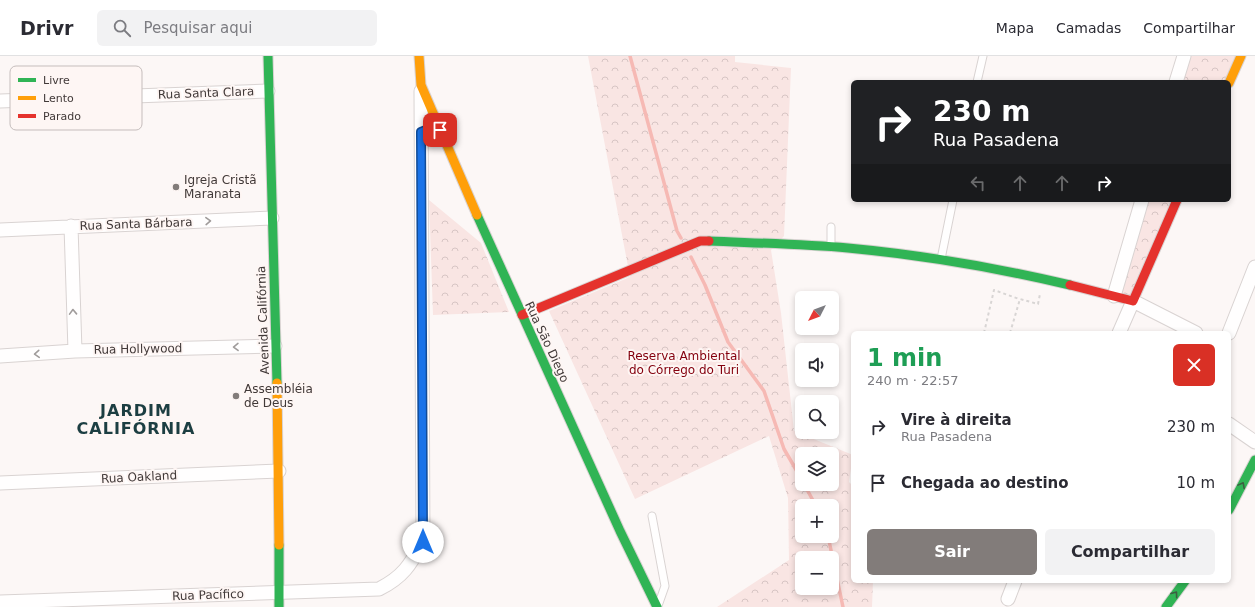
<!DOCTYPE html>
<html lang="pt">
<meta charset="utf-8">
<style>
body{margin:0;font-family:"DejaVu Sans",sans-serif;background:#f2f2f3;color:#2b2b33;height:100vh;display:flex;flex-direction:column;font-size:15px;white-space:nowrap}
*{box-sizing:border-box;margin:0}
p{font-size:13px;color:#7c7c81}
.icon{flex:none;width:22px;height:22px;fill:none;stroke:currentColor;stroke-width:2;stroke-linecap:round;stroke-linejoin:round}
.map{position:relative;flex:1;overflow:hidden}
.side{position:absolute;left:851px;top:275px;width:380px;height:252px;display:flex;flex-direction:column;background:#fff;border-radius:6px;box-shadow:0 2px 6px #0003}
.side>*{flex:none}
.guide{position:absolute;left:851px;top:24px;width:380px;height:122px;border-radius:6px;box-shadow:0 2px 6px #0003;background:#202124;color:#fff;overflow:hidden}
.needle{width:26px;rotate:228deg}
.controls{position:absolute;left:795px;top:235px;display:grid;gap:8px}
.controls a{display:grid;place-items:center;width:44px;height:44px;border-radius:6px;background:#fff;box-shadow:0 2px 6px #0003;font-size:20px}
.pin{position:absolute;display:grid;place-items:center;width:34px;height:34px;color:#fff;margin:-17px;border-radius:8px;box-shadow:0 2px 6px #0006}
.me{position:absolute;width:44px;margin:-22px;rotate:0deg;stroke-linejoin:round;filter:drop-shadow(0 0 3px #0008)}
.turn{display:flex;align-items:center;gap:14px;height:84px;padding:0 16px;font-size:18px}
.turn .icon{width:52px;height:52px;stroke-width:2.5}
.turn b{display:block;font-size:28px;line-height:34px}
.lanes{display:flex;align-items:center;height:38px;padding:0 16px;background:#0003;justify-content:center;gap:20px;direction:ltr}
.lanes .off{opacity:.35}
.round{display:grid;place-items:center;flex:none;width:42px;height:42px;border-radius:6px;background:#f2f2f3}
.head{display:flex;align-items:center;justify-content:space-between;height:68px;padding:0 16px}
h1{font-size:24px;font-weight:800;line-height:30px;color:#1e9e55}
.action{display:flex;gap:8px;margin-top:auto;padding:8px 16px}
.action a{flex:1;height:46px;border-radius:6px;background:#827c7a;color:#fff;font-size:16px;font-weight:800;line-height:46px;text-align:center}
.action a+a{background:#f2f2f3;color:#2b2b33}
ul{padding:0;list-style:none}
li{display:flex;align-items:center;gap:12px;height:56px;padding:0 16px}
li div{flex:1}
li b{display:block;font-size:15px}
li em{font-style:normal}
header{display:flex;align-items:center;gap:24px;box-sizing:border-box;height:56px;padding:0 20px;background:#fff;border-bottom:1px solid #e1e1e2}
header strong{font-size:19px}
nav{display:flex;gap:22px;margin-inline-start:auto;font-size:14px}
.search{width:280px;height:36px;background:#f2f2f3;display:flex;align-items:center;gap:10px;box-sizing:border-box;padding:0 14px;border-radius:6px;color:#7c7c81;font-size:15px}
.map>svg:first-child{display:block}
.park{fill:url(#park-crowns);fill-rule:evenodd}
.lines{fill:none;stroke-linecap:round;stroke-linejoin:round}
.stream{stroke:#f6b9b4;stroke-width:3.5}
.lane-casing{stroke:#d9d3d2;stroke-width:9}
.street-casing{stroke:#d9d3d2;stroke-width:15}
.fast-casing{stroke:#d9d3d2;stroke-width:11}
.slow-casing{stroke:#d9d3d2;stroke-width:11}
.jam-casing{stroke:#d9d3d2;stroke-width:11}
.path{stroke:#d8d5d4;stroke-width:2;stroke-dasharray:3 3;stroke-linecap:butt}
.lane{stroke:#fffefe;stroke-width:7}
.street{stroke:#fffefe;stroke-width:13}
.fast{stroke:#30b455;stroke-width:9}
.slow{stroke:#ff9f0a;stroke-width:9}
.jam{stroke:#e5322d;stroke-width:9}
.oneway{stroke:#a09c9b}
.oneway2{stroke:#3c5e41}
.route-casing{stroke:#114b97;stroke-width:10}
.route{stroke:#1a73e8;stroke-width:7}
.poi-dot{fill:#827c7a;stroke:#fef6f4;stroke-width:1.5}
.labels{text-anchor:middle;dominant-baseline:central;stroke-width:4;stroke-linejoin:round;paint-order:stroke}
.street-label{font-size:12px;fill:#413938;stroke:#fef6f4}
.poi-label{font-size:12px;fill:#413938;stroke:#fef6f4;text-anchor:start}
.park-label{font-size:12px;fill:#84000e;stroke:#fef6f4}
.district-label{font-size:16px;font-weight:bold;letter-spacing:1px;fill:#1c3e42;stroke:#fef6f4}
.key{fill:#fef6f4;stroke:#c5bdbc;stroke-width:1}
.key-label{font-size:11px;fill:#413938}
</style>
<header>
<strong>Drivr</strong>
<div class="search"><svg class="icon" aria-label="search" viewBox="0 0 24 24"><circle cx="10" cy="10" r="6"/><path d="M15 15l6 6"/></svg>Pesquisar aqui</div>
<nav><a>Mapa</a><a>Camadas</a><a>Compartilhar</a></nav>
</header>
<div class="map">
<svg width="1255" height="551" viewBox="0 0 1255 551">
<defs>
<pattern id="park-crowns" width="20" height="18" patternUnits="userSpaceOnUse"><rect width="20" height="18" fill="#f9e5e3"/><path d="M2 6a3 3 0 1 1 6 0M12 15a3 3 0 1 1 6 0" fill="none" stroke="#d7c5c4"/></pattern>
</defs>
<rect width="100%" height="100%" fill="#fcf7f6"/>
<path class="park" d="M588 0H735V6L791 12 784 180 771 194 781 257 794 375 853 399 849 426 853 430V525H873L872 551H717L789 504 788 442 769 380 635 443 549 255 630 221ZM802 398H832V428H802ZM802 450H832V480H802ZM802 502H832V532H802Z
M1184 0H1241L1229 26H1176Z
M429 144 481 187 509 256 433 259Z
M1142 144H1177L1133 245 1114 240Z"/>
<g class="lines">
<path class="stream" d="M630 0 677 175 681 182
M691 201 705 229 728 286 764 335 784 393 802 424
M804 428 816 450
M828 480 843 551"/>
<g class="lane-casing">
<path id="lane" d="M977 26 983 0
M831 191V171
M941 203 953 144
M652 460 665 530 659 547"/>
</g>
<g class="street-casing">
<path id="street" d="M1176 26 1184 0
M0 45 268 35
M71 170 75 295
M0 174 272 162
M1114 240 1142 144
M1119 277 1133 245 1196 277
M1229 277 1255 211
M0 300 75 295 275 290
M1229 368 1255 386
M0 427 279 415
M1008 543 1015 525
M0 546 379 533C403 521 410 509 423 486L421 35"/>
</g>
<g class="fast-casing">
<path id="fast" d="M268 0 277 327
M477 159 620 475 657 551
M709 185C755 187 802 188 848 192 923 199 998 212 1070 229
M1229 454 1255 404
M279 489V551
M1166 551 1185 525"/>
</g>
<g class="slow-casing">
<path id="slow" d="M419 0 421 29 477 159
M1229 27 1241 0
M277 327 279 489"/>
</g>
<g class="jam-casing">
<path id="jam" d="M1070 229 1133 245 1177 144
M522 259 700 185H709"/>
</g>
<path class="path" d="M984 277 994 234 1019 243
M1010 277 1020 243 1038 248 1040 238"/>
<use href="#lane" class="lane"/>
<use href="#street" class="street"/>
<use href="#fast" class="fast"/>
<use href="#slow" class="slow"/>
<use href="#jam" class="jam"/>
</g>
<defs><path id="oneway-chevron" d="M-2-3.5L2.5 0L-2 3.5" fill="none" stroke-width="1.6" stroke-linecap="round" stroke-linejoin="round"/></defs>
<g class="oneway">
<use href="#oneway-chevron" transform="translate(208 165) rotate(-2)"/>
<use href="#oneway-chevron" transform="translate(73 256) rotate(-92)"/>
<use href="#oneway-chevron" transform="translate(236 291) rotate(179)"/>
<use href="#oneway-chevron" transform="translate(37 298) rotate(176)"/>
</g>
<g class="oneway2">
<use href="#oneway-chevron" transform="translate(1242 429) rotate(-62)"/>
<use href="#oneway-chevron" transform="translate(1175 538) rotate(-54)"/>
</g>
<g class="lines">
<g class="route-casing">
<path id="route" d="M423 486 421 76 431 72 440 74"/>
</g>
<use href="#route" class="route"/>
</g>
<g class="poi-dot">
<circle cx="176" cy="131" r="4"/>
<circle cx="236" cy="340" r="4"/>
</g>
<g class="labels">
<g class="street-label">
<text transform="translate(206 37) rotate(-2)">Rua Santa Clara</text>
<text transform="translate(136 168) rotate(-2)">Rua Santa Bárbara</text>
<text transform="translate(263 264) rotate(-92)">Avenida Califórnia</text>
<text transform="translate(547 286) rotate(65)">Rua São Diego</text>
<text transform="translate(138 293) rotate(-1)">Rua Hollywood</text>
<text transform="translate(139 421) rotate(-3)">Rua Oakland</text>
<text transform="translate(208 539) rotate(-2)">Rua Pacífico</text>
</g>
<g class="poi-label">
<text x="184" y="124">Igreja Cristã<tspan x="184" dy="14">Maranata</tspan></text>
<text x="244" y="333">Assembléia<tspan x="244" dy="14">de Deus</tspan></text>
</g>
<g class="park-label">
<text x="684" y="300">Reserva Ambiental<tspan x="684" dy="14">do Córrego do Turi</tspan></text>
</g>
<g class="district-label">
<text x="136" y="354">JARDIM<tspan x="136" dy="18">CALIFÓRNIA</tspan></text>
</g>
</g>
<rect x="10" y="10" width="132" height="64" rx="6" class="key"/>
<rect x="18" y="22" width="18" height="4" fill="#30b455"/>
<rect x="18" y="40" width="18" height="4" fill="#ff9f0a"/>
<rect x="18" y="58" width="18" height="4" fill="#e5322d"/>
<g class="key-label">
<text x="43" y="28">Livre</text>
<text x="43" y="46">Lento</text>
<text x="43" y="64">Parado</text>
</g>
</svg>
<div class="controls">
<a><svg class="needle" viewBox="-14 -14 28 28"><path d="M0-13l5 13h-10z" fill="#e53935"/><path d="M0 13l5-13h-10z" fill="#7c7c81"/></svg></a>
<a><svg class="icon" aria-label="sound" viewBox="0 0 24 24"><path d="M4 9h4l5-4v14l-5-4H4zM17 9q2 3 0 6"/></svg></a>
<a><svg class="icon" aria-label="search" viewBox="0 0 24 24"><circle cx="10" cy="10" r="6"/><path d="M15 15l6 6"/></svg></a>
<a><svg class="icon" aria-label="layers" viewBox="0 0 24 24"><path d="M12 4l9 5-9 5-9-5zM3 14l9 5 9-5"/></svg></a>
<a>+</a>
<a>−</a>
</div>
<div class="pin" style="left:440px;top:74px;background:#d93025"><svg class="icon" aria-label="arrive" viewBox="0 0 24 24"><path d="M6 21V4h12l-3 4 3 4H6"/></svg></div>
<svg class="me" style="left:423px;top:486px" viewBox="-20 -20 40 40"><circle r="19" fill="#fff"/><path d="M0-13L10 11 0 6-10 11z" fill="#1a73e8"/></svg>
<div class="guide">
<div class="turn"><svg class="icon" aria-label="right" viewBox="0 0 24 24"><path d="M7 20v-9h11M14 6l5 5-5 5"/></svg><div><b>230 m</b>Rua Pasadena</div></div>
<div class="lanes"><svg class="icon off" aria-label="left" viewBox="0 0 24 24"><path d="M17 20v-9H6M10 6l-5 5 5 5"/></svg><svg class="icon off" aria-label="ahead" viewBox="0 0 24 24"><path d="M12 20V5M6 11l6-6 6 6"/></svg><svg class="icon off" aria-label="ahead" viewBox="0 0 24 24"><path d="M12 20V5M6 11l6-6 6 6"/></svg><svg class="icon" aria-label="right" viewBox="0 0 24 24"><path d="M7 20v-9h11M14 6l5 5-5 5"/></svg></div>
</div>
<section class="side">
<div class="head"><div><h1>1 min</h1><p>240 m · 22:57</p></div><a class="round" style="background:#d93025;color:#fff"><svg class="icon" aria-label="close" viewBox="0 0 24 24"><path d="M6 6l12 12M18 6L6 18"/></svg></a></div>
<ul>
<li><svg class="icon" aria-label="right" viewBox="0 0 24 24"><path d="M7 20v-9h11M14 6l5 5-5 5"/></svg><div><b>Vire à direita</b><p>Rua Pasadena</p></div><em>230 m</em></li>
<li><svg class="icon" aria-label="arrive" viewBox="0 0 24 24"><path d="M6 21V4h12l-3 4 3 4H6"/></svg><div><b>Chegada ao destino</b></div><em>10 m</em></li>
</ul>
<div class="action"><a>Sair</a><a>Compartilhar</a></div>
</section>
</div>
